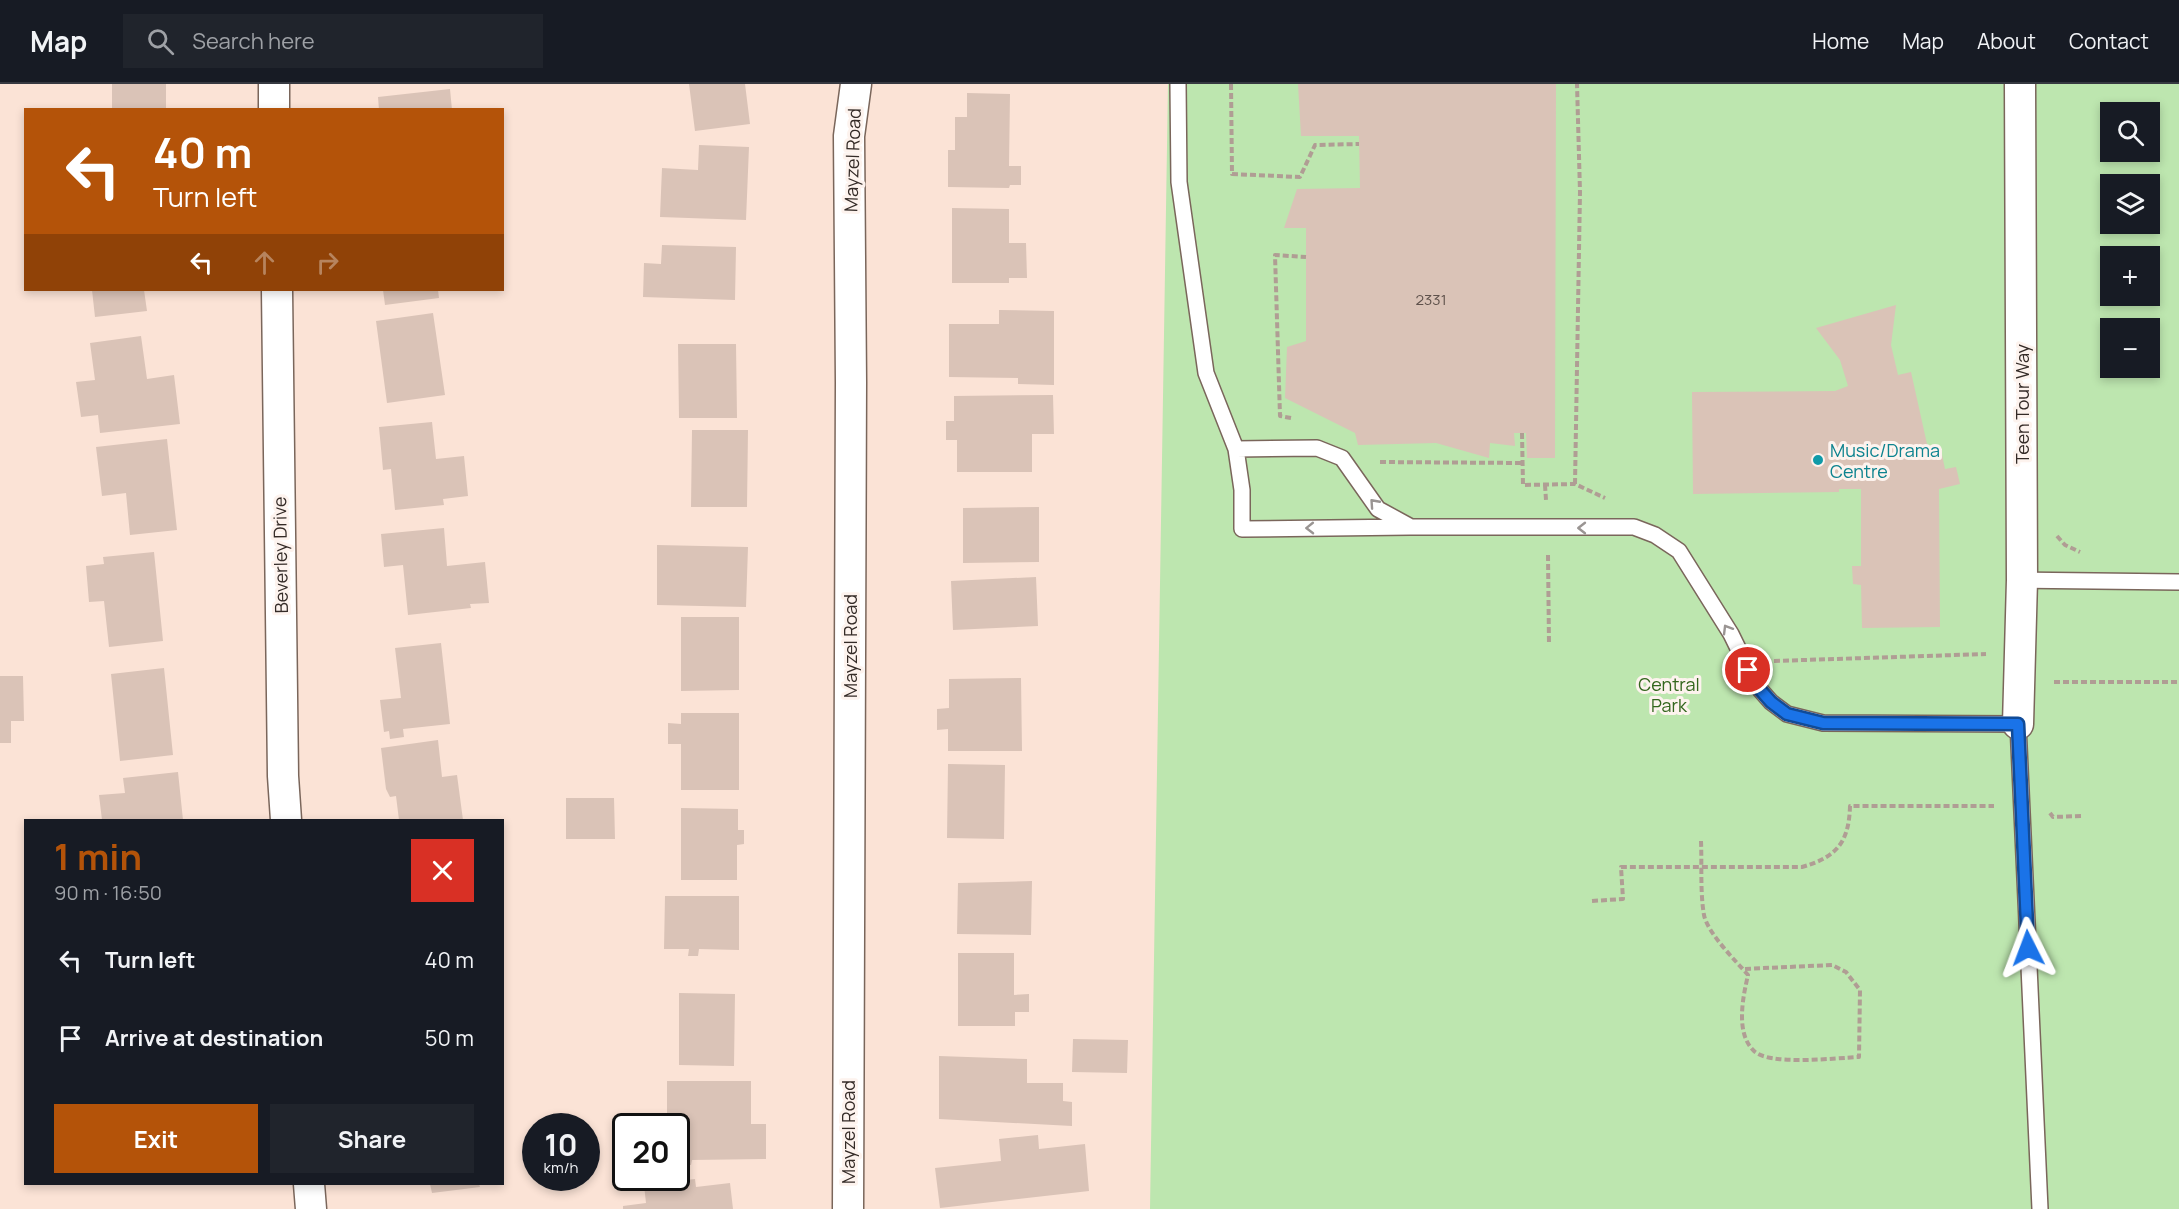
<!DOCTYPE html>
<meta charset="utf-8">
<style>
body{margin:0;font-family:Manrope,sans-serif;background:#20242c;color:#f1f3f6;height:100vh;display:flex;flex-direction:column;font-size:22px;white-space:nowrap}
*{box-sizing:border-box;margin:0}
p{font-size:20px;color:#9ea1a6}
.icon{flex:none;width:33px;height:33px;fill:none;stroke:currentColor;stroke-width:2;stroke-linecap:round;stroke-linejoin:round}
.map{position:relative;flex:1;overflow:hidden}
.sheet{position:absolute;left:24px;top:735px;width:480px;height:366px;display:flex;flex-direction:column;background:#171b24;border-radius:0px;box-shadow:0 3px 9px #0003}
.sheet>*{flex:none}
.banner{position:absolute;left:24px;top:24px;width:480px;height:183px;border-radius:0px;box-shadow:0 3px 9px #0003;background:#b45309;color:#fff;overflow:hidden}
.fabs{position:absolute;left:2100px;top:18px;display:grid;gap:12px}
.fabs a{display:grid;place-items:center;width:60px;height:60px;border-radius:0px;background:#171b24;box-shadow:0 3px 9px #0003;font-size:30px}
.speed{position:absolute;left:522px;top:1029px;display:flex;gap:12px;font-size:30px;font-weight:700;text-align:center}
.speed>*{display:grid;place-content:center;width:78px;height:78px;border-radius:50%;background:#171b24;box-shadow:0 3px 9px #0003;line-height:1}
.speed small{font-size:15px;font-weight:400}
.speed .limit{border:3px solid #111;border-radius:9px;background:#fff;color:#111}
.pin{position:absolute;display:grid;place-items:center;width:51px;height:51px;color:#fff;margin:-26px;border:3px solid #fff;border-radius:50%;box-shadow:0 2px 6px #0007}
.me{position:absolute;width:66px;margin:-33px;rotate:357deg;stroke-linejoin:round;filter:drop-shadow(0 0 4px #0008)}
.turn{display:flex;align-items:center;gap:21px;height:126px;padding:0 30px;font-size:27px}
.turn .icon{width:78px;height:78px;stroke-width:2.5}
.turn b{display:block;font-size:42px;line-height:51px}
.lanes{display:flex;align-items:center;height:57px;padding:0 30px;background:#0003;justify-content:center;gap:30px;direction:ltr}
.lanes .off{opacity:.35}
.round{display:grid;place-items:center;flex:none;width:63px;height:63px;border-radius:0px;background:#20242c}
.headline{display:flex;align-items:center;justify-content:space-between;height:102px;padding:0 30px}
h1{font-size:36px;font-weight:700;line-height:45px;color:#b45309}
.cta{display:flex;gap:12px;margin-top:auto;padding:12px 30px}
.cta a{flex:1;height:69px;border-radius:0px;background:#b45309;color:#fff;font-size:24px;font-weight:700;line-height:69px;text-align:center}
.cta a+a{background:#20242c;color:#f1f3f6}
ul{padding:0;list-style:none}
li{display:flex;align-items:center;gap:18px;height:78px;padding:0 30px}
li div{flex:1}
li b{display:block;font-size:22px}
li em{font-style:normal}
header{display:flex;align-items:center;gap:36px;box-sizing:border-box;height:84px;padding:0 30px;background:#171b24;border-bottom:2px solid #363941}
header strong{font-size:28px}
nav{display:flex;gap:33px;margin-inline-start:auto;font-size:21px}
.search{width:420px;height:54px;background:#20242c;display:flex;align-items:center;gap:15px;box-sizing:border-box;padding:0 21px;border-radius:0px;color:#9ea1a6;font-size:22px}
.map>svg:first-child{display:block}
.green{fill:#bde6af;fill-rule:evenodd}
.building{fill:#dac3b7}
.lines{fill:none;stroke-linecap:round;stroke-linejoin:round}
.lane-casing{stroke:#7a665b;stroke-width:18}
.street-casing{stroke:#7a665b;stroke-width:33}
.path{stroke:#b09d94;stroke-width:4;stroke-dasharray:6 3;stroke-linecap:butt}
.lane{stroke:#fff;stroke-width:15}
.street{stroke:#fff;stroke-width:30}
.oneway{stroke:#9a9593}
.route-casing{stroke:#114b97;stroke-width:15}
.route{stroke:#1a73e8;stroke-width:10}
.culture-dot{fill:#0f9aa8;stroke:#fdf3ee;stroke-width:2}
.labels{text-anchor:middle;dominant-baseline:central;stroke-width:6;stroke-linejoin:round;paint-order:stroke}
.number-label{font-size:15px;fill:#5e514b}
.street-label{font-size:18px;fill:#342b27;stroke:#fdf3ee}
.culture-label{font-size:18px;fill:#0d838f;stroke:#fdf3ee;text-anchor:start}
.park-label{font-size:18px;fill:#33661d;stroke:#fdf3ee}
</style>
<header>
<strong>Map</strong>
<div class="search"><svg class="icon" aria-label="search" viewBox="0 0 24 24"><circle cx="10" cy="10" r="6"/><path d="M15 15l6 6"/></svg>Search here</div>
<nav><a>Home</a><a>Map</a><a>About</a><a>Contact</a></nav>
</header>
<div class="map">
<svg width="2179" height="1125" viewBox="0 0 2179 1125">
<rect width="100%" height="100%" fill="#fbe3d6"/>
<path class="green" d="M1168 0H2179V1125H1150ZM2110 28H2150V68H2110ZM2110 100H2150V140H2110ZM2110 172H2150V212H2110ZM2110 244H2150V284H2110Z"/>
<path class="building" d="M112 0H166V26H112Z
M689 0H745L750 40 695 47Z
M1298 0H1556L1555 374H1527L1526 349H1514L1515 362 1490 359 1489 374 1436 359 1358 361 1355 349 1285 314 1287 263 1306 257V144H1284L1297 105 1360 104 1359 52H1301Z
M450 5 452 26H379L378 13Z
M967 9 1010 10 1009 82H1021V101H1010L1009 104 948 103V66H955V33H967Z
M699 61 749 63 746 136 660 133 662 84 698 86Z
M952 124 1009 125V159H1026L1027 194H1009V199H952Z
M662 161 736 163 735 216 643 213 644 179 661 180Z
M92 206H144L147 227 95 233Z
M383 206H438L439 214 385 221Z
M1896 221 1891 261 1898 291 1911 288 1929 369 1941 366 1945 385 1956 383 1960 400 1939 405 1940 543 1862 544 1861 501 1853 500 1852 482H1861V405H1839V408L1693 410 1692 308 1835 307 1848 302 1840 276 1816 244Z
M999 226 1054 227V301L1018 300V294L949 293V240H999Z
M433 229 445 311 387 319 376 237Z
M141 252 147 295 174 291 180 340 100 349 98 331 81 333 76 298 95 296 90 259Z
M678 260H736L737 334H679Z
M1053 311 1054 350H1032V388H957V356H946V337H954V312Z
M432 338 436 375 464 372 468 412 443 415 444 421 395 426 391 385 383 386 379 343Z
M692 346H748L747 423H691Z
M167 355 177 446 130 451 126 409 102 412 96 363Z
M1039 423V478L963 479V424Z
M444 444 447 482 485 478 489 519 470 520 471 524 408 531 403 481 384 483 381 450Z
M657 461 748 463 746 523 657 521Z
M154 468 163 557 109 563 104 517 89 518 86 482 104 480 103 473Z
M1036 493 1038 542 953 546 951 497Z
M681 533H739V606L681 607Z
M441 559 450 640 403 645 404 653 390 655 389 647 384 648 380 616 401 614 395 564Z
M164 584 173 671 120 677 111 590Z
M0 592H23L24 637H11V659H0Z
M1021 594 1022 667H948V645L937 646V625L949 624V595Z
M681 629H739V706H681V660H668V639L681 640Z
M438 656 442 693 457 691 463 736H399L396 712 390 713 386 705 381 664Z
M948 680 1005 681 1004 755 947 754Z
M178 688 183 736H102L99 711 125 709 123 694Z
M566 714H614L615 755H566Z
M681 724 738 725V746H744V760L737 761V796H681Z
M1032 797 1031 851 957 850 958 799Z
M665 812H739V866L699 865 698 872H688L689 865H664Z
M958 869H1014V911L1029 910V928H1015V942H958Z
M679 909 735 910 734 982 679 981Z
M1073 955 1128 956 1127 989 1072 988Z
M939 972 1027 975V999H1063V1017L1072 1018V1042L939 1035Z
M667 997H751V1040H766V1075L692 1076 691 1081H676V1042H667Z
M1038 1051 1039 1065 1085 1060 1089 1107 940 1124 935 1084 1001 1077 999 1055Z
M695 1095 696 1103 730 1099 733 1125H623V1122L646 1119 644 1101Z
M430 1100H479L480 1103 432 1109Z"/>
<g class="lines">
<g class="lane-casing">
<path id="lane" d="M1178 0 1179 98 1206 289 1236 365 1242 406V445L1410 443
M1236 365 1317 364 1342 374 1378 425 1411 443H1634L1655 451 1679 467 1731 550 1756 601 1771 618 1787 630 1823 639 2018 640 2040 1125
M2022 496 2179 498"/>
</g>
<g class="street-casing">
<path id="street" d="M274 0V26
M277 206 283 692 286 736
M2018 640 2022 496 2020 0
M309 1100 311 1125
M848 1125 851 298 849 52 856 0"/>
</g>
<path class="path" d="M1231 0 1232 90 1300 93 1315 61 1359 60
M1291 334 1280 332 1275 171 1306 173
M1522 349 1523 401 1575 400 1605 414
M1380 378 1523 379
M1575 400 1580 108 1577 0
M1545 401 1546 416
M2057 452 2065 461 2080 468
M1548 471 1549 560
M1774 577 1986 570
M2054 598H2179
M2050 729 2053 733 2083 732
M1701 757C1702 781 1700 808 1704 831 1708 850 1736 877 1748 891 1743 913 1735 949 1754 967 1769 982 1836 974 1859 973L1860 906 1846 888 1832 881 1743 885
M1592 817 1623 815 1621 783H1802C1837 773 1849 758 1850 722H1994"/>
<use href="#lane" class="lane"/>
<use href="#street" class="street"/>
</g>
<defs><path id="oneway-chevron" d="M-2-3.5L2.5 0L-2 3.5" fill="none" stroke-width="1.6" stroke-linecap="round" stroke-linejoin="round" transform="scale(1.5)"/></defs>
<g class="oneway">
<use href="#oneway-chevron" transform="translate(1374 419) rotate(-132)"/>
<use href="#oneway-chevron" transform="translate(1310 444) rotate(179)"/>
<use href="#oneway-chevron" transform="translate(1582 444) rotate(-180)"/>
<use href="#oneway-chevron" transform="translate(1727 545) rotate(-121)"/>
</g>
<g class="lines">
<g class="route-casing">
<path id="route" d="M1748 586 1756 601 1771 618 1787 630 1823 639 2018 640 2028 864"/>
</g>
<use href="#route" class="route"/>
</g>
<circle class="culture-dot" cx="1818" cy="376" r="6"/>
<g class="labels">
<g class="number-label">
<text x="1431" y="215">2331</text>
</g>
<g class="street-label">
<text transform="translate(852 76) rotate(-88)">Mayzel Road</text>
<text transform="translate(2022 320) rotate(-90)">Teen Tour Way</text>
<text transform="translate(280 471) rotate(-91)">Beverley Drive</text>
<text transform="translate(850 562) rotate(-90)">Mayzel Road</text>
<text transform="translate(848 1048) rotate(-90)">Mayzel Road</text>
</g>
<g class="culture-label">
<text x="1830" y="366">Music/Drama<tspan x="1830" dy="21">Centre</tspan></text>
</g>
<g class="park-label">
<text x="1669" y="600">Central<tspan x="1669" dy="21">Park</tspan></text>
</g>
</g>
</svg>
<div class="fabs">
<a><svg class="icon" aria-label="search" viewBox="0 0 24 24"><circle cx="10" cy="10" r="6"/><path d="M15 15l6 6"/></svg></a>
<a><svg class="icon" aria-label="layers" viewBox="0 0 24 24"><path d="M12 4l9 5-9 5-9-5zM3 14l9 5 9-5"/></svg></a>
<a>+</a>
<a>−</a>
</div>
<div class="speed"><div>10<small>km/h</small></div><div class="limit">20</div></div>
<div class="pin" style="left:1748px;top:586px;background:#d93025"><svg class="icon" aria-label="arrive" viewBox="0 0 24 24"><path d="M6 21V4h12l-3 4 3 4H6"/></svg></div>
<svg class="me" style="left:2028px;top:864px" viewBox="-20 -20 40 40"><path d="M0-17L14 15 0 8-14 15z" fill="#1a73e8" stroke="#fff" stroke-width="4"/></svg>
<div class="banner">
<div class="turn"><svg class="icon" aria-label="left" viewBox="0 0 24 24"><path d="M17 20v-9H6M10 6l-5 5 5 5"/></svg><div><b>40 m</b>Turn left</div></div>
<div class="lanes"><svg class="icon" aria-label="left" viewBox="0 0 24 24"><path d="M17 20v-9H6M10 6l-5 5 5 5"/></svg><svg class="icon off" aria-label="ahead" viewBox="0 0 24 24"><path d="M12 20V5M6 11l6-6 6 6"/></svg><svg class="icon off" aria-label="right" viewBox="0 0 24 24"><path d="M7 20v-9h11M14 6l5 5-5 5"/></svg></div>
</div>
<section class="sheet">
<div class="headline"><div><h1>1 min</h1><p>90 m · 16:50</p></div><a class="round" style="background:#d93025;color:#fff"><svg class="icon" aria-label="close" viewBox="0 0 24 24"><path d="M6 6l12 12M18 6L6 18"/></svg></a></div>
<ul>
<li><svg class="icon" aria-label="left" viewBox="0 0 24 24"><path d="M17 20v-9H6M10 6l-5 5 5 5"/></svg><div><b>Turn left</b></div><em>40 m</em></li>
<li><svg class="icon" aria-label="arrive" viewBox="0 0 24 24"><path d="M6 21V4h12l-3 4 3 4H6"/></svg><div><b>Arrive at destination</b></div><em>50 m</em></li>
</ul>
<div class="cta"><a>Exit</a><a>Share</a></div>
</section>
</div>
